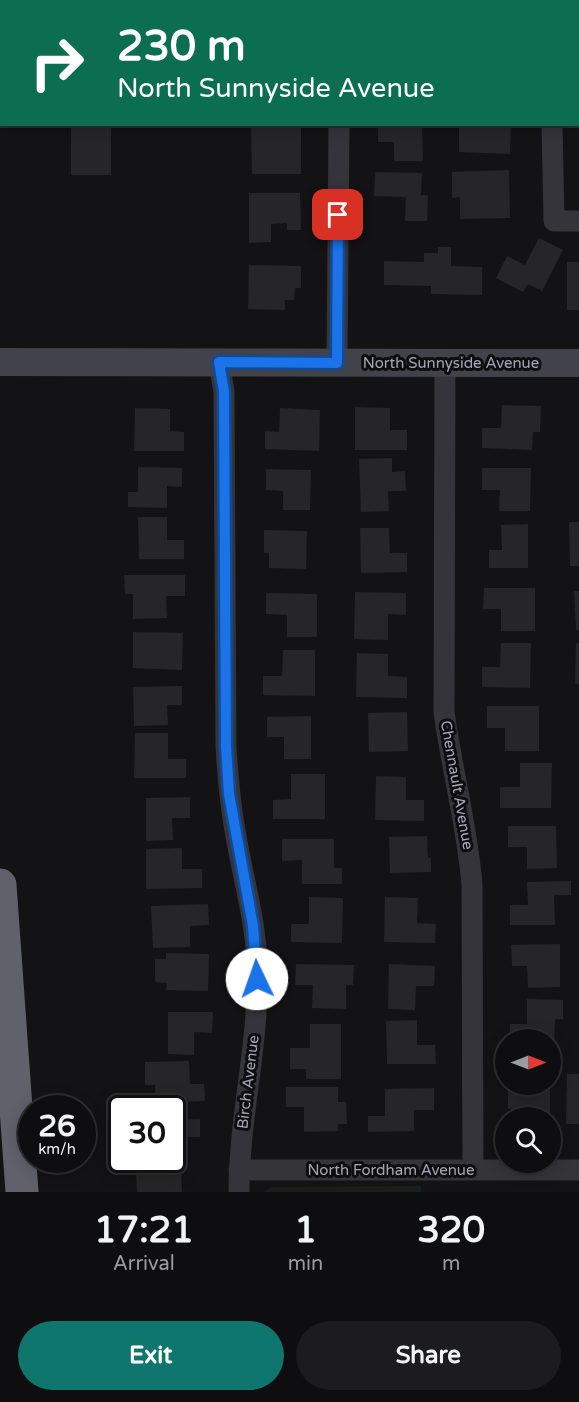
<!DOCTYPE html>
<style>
body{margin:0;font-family:"Varela Round",sans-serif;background:#1c1c1e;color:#f1f3f6;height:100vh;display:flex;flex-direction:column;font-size:22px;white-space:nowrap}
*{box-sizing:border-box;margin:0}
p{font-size:20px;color:#9b9c9f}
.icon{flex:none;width:33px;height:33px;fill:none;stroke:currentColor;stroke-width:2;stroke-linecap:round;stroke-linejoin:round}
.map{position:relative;height:1192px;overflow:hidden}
.details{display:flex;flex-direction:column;background:#0e0e10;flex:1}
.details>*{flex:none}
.top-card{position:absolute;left:0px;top:0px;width:579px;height:126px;box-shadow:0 3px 15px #0003,0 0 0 2px #2e2e30;background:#0b6e4f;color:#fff;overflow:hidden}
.needle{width:39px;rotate:90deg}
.buttons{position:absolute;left:495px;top:1029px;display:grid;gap:12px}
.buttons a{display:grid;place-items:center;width:66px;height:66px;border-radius:50%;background:#0e0e10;box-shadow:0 3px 15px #0003,0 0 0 2px #2e2e30;font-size:30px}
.speed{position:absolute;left:18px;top:1095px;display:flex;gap:12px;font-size:30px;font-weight:700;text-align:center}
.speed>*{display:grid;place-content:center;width:78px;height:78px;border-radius:50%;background:#0e0e10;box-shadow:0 3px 15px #0003,0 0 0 2px #2e2e30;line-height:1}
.speed small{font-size:15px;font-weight:400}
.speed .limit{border:3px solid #111;border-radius:9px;background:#fff;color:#111}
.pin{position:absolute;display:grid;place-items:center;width:51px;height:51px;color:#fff;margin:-26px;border-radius:12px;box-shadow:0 3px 9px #0006}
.me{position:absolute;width:66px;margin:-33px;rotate:357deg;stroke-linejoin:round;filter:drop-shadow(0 0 4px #0008)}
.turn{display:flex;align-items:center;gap:21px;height:126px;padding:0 18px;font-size:27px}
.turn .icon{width:78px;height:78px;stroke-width:2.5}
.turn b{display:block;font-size:42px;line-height:51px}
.eta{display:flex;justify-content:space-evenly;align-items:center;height:102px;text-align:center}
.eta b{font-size:36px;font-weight:700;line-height:42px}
.primary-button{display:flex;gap:12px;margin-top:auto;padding:12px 18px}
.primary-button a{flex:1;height:69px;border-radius:36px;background:#0f766e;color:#fff;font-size:24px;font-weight:700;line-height:69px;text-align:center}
.primary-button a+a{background:#1c1c1e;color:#f1f3f6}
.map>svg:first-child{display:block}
.green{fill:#19201b}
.building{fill:#262629}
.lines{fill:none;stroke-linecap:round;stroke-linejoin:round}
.minor{stroke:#34343a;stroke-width:21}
.secondary{stroke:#42424a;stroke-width:28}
.motorway{stroke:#60616b;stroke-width:33}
.route-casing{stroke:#114b97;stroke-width:15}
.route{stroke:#1a73e8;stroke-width:10}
.labels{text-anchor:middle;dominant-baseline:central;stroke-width:6;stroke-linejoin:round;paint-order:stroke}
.street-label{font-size:15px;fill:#a4a6b6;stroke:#0e0e10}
</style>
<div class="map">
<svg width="579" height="1192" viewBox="0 0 579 1192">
<rect width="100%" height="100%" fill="#131315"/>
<path class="green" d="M421 1186V1192H264L272 1187Z"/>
<path class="building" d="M71 124H111V175H71Z
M378 124H422L423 161H394V142H378Z
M459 124H511L510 154 459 152Z
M251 128H301V174H252Z
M509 170 510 218 460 219V197L452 198V172Z
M375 172 422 173 421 195H428L427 221H405L406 197 374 196Z
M249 193H300L301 230H287V223L271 224V242L249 243Z
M539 238 563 250 542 291 528 284 523 292 496 278 507 256 525 265Z
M438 247H451V266L482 267V295L431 294V286L384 285V261L424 262V253H438Z
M567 262H579V310H567Z
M249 265 301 266V288H295L294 300H285V310L248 309Z
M502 405 541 406 540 432H533L532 450 482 448V428H501Z
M355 407 390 408V430H407V450H355Z
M135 408 170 409V431L184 432V451H134Z
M280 408 320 410 319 451 265 449V431L279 432Z
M392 458V472L405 471 406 491H388L389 511 361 512 359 459Z
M138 467 182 468V487L167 486V508L128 507V492H138Z
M482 468H531L530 511H499L500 490H482Z
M266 469 311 470 310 510H283V491L266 490Z
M138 517H167V540H184V559H139Z
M569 522H579V566H570Z
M528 524V568H489V550H502L501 525Z
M360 528H389L390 553H407V572L361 573Z
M264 530 307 531 306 569 269 568V553H264Z
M124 575H185V596H166L167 618 133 619V594H125Z
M484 588H535V631H501V609H483Z
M574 591H579V630H576Z
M355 592 406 593V615L388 614V640L354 639Z
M266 593 317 594V637H287V615L266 614Z
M133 632 183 633 182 670 133 668Z
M501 643H531L530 688 482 687V667H500Z
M576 643H579V684H575Z
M283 650H315V696L263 695V676H282Z
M357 653 388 654V676L407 677V698L356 697Z
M182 686V705H167L168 725 134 726 133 687Z
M487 706H539V751H505V728H487Z
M407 712 408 751 369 752 368 713Z
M311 716V759H284V737H267V717Z
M135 733H168V759H186V778H134Z
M520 763H552L551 808H500V787H520Z
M291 774H325V819H273V800L291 799Z
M376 776 406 777V800H424V821L375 820Z
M190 797V818H172L173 840 146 841V798Z
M508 826H556L557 868 527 869V847H508Z
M427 836 428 858H431V872L390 873 389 837Z
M282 839H334V868H342V884H302V860L282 861Z
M182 848V869H202V888L146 889V849Z
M571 881V895H554L555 925H510V905H528L527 882Z
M309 897 343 898 342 943 291 942V924H309Z
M385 897 418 898 417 923 436 924 435 943 384 942Z
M208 904 209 925 190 926V947L153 948 151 906Z
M560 944V987L528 988 527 966H512L511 945Z
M166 953 209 954 208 991 166 990 167 983 155 982V959H166Z
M296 964 354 965 353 985H346V1009L312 1008 313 985H295Z
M389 964 435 966 434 986H416L415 1010 388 1009Z
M527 999 563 1000V1019H555L554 1044H550V1040H510V1024H527Z
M168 1012H213L212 1033 194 1032V1055L168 1054Z
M417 1020V1045H435L436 1064H387L386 1021Z
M310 1024H341V1079H306V1069H290V1048H310Z
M189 1061 190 1084H204L205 1101 155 1103V1085H145V1062Z
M567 1074H579V1124H566Z
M508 1084H550V1118H530V1108L508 1109Z
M286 1087H338V1102H346L347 1124H338V1131L304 1132V1107H286Z
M434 1088V1110H414V1131L368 1132V1116H385V1089Z
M200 1119V1137H183L184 1159H172V1120Z
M181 1169 182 1192H137L136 1170Z"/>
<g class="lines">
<path class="minor" d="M551 2V0
M552 124 554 221H579
M219 362 224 392 226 747C228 781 231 813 238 847 245 885 256 925 257 964 260 1041 239 1115 239 1192
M337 363 339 124
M445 363 444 712C452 770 467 826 472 884L473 1170
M239 1170H579"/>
<path class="secondary" d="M0 362 579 363"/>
<path class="motorway" d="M0 885 22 1192"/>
</g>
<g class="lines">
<g class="route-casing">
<path id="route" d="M257 979 253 926 229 794 226 747 224 392 219 362 337 363 338 215"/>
</g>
<use href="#route" class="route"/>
</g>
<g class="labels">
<g class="street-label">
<text x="451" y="363">North Sunnyside Avenue</text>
<text transform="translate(457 785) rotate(80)">Chennault Avenue</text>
<text transform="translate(248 1082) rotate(-83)">Birch Avenue</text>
<text x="391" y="1170">North Fordham Avenue</text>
</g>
</g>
</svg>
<div class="buttons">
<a><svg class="needle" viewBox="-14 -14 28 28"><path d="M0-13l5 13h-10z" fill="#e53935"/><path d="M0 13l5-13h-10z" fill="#9b9c9f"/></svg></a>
<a><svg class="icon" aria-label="search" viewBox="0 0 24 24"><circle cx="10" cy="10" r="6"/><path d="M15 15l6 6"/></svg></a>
</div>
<div class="speed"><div>26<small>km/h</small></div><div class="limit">30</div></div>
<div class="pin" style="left:338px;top:215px;background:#d93025"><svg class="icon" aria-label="arrive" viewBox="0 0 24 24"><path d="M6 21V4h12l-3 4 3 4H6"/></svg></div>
<svg class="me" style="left:257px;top:979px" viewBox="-20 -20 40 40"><circle r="19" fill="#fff"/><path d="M0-13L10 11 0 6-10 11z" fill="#1a73e8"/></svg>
<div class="top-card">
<div class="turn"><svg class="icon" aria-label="right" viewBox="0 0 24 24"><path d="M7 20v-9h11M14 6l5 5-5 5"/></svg><div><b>230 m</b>North Sunnyside Avenue</div></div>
</div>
</div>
<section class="details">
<div class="eta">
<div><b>17:21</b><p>Arrival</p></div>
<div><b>1</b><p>min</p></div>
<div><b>320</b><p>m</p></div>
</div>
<div class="primary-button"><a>Exit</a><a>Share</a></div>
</section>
